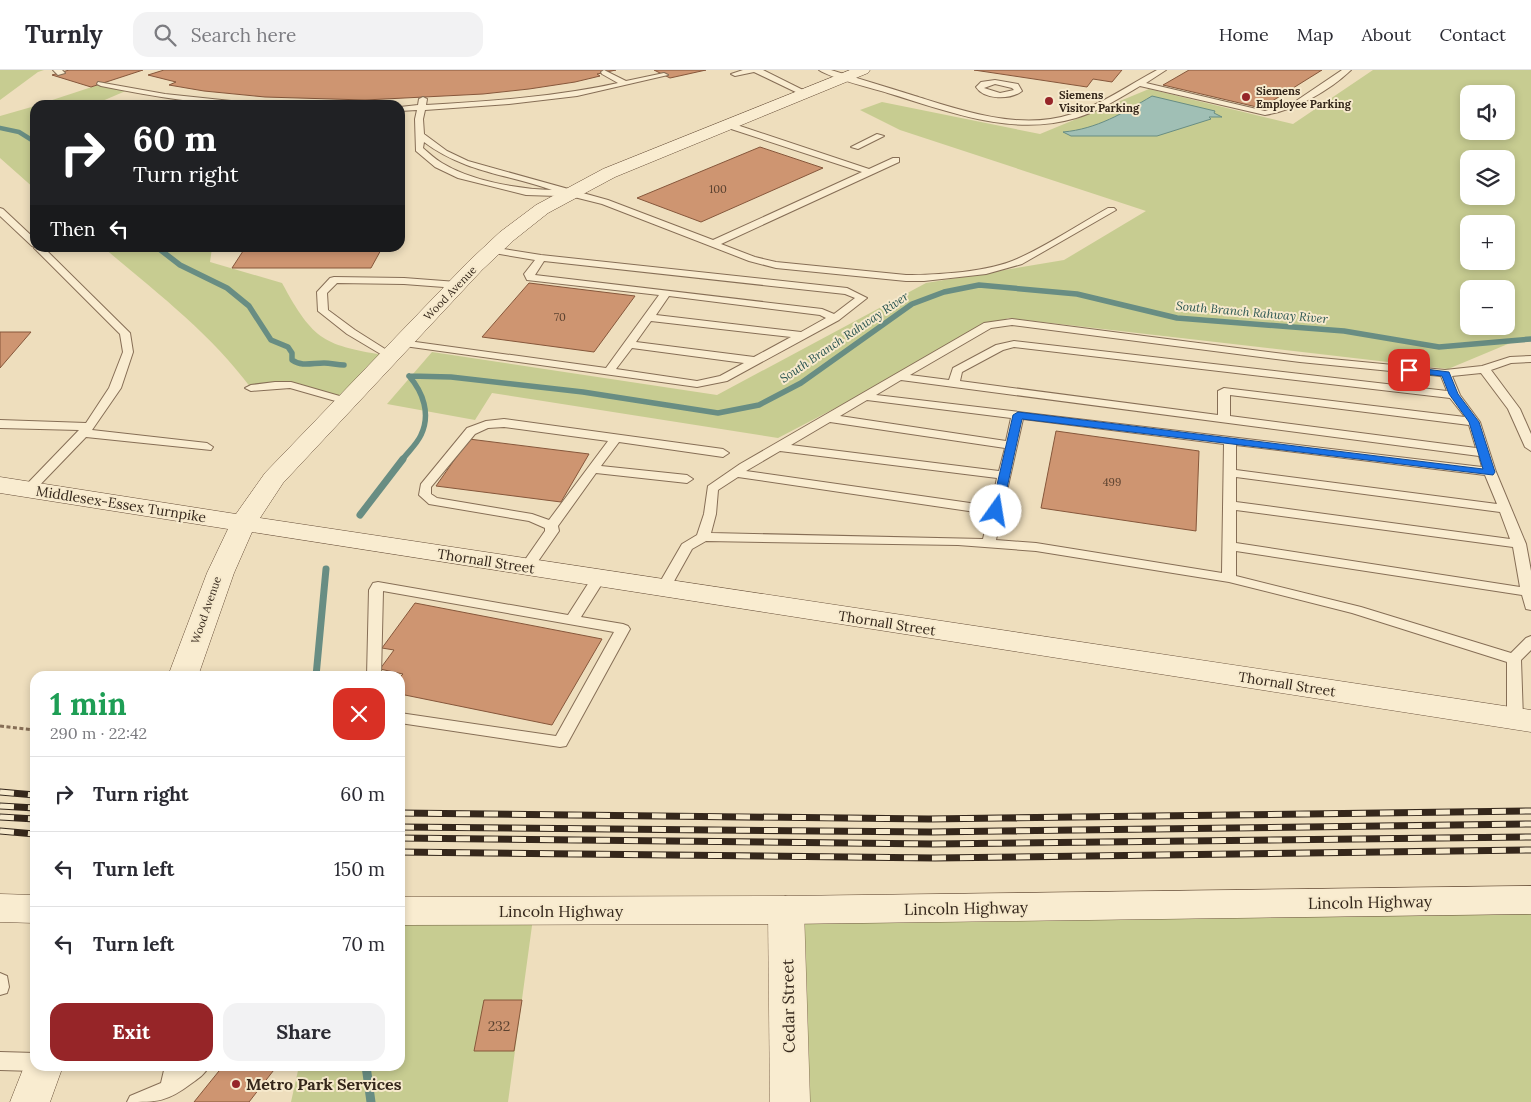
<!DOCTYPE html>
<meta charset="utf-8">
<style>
body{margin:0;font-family:Lora,serif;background:#f2f2f3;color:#2b2b33;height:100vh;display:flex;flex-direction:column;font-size:19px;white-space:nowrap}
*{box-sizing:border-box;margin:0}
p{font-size:16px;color:#7c7c81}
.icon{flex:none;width:28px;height:28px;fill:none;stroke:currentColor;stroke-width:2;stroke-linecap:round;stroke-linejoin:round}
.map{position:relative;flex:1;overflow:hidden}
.side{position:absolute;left:30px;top:601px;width:375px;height:400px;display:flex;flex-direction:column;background:#fff;border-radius:15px;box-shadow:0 2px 8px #0003}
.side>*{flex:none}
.top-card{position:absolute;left:30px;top:30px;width:375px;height:152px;border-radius:15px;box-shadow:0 2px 8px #0003;background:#202124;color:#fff;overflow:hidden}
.tools{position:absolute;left:1460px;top:15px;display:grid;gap:10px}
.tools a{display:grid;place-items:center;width:55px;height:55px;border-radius:10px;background:#fff;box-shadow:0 2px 8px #0003;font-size:25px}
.pin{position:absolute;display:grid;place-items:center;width:42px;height:42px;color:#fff;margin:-21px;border-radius:10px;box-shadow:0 2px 8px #0006}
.me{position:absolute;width:55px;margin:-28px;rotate:13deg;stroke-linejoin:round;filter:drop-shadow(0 0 4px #0008)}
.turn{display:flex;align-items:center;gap:18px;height:105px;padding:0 20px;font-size:22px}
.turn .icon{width:65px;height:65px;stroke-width:2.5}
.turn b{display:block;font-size:35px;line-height:42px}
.then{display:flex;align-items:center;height:48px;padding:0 20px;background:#0003;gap:10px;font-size:19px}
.round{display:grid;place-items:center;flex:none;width:52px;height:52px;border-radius:15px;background:#f2f2f3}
.headline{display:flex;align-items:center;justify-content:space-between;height:85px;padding:0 20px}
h1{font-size:30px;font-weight:700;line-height:38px;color:#1e9e55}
.primary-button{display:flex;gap:10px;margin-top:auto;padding:10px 20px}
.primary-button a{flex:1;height:58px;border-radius:15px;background:#962528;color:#fff;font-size:20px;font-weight:700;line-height:58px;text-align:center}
.primary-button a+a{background:#f2f2f3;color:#2b2b33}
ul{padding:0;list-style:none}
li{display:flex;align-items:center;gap:15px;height:75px;padding:0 20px;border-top:1px solid #e1e1e2}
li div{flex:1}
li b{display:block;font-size:19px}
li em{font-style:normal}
header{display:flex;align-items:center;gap:30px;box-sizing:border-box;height:70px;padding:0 25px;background:#fff;border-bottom:1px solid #e1e1e2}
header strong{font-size:24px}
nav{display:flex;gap:28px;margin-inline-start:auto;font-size:18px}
.search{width:350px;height:45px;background:#f2f2f3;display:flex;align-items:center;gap:12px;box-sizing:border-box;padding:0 18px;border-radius:15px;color:#7c7c81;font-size:19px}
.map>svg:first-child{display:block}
.green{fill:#c7cc91;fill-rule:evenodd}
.water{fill:#a0bfb5;stroke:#688d83}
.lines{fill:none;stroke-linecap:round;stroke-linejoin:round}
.stream-far3{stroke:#688d83;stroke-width:4.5}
.stream-far2{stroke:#688d83;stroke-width:5.5}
.stream-far1{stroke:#688d83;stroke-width:7}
.stream{stroke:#688d83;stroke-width:9}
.building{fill:#ce9571;stroke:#86573b}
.lane-casing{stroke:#866e56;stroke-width:2}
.street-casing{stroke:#866e56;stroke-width:1}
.secondary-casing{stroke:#684f39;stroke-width:1}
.path{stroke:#866e56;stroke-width:3;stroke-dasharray:4 2.5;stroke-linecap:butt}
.lane{fill:#f9ecd0;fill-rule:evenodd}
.street{fill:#f9ecd0;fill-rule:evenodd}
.secondary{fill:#f9ecd0;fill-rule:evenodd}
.rail-casing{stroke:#35271b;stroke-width:7}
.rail{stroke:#f6e9cc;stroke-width:5;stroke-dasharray:14;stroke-linecap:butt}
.route{fill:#1a73e8;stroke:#114b97}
.poi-dot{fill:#962528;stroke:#f6e9cc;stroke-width:2}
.labels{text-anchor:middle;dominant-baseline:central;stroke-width:4;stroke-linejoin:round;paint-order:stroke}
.far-poi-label{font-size:11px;font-weight:bold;fill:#35271b;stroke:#f6e9cc;text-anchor:start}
.number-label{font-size:11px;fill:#5b4230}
.far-street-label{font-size:11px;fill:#35271b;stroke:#f6e9cc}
.far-water-label{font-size:12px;font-style:italic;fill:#2a5551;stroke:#f6e9cc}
.street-label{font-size:14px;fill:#35271b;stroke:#f6e9cc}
.near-number-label{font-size:14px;fill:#5b4230}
.near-street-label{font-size:16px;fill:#35271b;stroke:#f6e9cc}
.near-poi-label{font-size:16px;font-weight:bold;fill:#35271b;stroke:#f6e9cc;text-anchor:start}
</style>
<header>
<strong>Turnly</strong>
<div class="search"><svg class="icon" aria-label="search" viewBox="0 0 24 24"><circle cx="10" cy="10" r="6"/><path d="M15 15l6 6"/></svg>Search here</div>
<nav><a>Home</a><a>Map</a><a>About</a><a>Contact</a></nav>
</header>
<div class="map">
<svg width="1531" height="1032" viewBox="0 0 1531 1032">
<rect width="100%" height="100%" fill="#eedebd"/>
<path class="green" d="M0 0H44L38 2 0 30Z
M1373 0H1531V271H1515L1448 299 1008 248 778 368 492 323 475 350 387 334 432 282 717 325 926 213 1064 190 1146 141 900 60 860 40 882 32 1040 64 1149 19 1293 54ZM1469 24H1506V61H1469ZM1469 89H1506V126H1469ZM1469 154H1506V191H1469ZM1469 219H1506V256H1469Z
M101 14 128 20 93 35H37Z
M35 36V119L0 88V46Z
M104 178H212L210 192 282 213C314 272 324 275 389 286L346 331 291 315 251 318C211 264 155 221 104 178Z
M1531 830V1032H790L786 840Z
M400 841H534L508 1032H291L299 996H400Z"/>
<path class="water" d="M1152 26 1215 41 1214 43 1222 47H1209L1211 49 1157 66H1071L1063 62C1097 59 1123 43 1152 26Z"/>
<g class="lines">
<path class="stream-far3" d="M0 58 19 62 35 72"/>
<path class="stream-far2" d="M158 178 180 195 227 218 249 236 271 270 288 277 292 283V290C302 297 312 293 324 293 331 293 337 295 344 295
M409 306 451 307 583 322 718 343 759 335 801 313 912 234 944 222 979 215 1077 224 1177 248 1344 261 1439 277 1531 269
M402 390C408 382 417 374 421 365 431 344 423 322 409 306"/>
<path class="stream-far1" d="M360 445 403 389
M316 606 326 499"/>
<path class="stream" d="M366 996 371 1032"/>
</g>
<path class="building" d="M69 0H143L91 17 52 5Z
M164 0H616L597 4 600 6 575 12 529 19 483 24 365 30 265 27 204 21 169 15 176 12 148 5Z
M654 0H706L670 8Z
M974 0H1122L1112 12 1093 9 1087 17Z
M1189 0H1322L1261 38 1163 15Z
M760 77 823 98 701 152 637 128Z
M245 178H382L371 198H232Z
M529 213 635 226 594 282 482 267Z
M0 262H31L0 298Z
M1056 361 1199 381 1196 461 1041 438Z
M469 369 589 384 561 432 436 416Z
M415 533 602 569 552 655 400 624V607L403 604 380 599 394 580 382 578Z
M484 930H522L514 981H474Z
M223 996H277L249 1032H194Z"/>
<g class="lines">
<g class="lane-casing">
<path id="lane" d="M53 0H62L65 3 58 5Z
M604 0 626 11 664 3 668 5 577 26 509 34 425 40 423 49 424 64 447 81 468 91 608 130 713 170 862 102 725 57V53H731L869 99 893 88H899V92L721 174 755 187 776 192 906 205C937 205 989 202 1017 189 1048 175 1078 155 1108 138H1114L1116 140 1022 194 986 204 924 211H906L776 198 749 191 602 134 562 124 558 126 526 125 458 108 435 97 416 81 415 49 417 40 400 41V37L418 35 419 29 423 27 427 29 426 35C491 31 555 27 618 13L602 4 601 2ZM424 72C464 102 506 104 552 120 518 119 471 111 442 93 435 89 429 83 423 78Z
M743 0H763L811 24 804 26 754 2 735 6 731 4Z
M819 0H831C859 9 887 17 915 26 964 41 1020 61 1072 44 1102 34 1129 15 1157 0H1166L1146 13 1265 41 1296 31 1342 0H1351C1329 21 1295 40 1265 45L1140 16C1120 28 1099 41 1076 48 1013 67 950 42 891 24 875 19 830 8 819 0Z
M995 10 1018 14 1022 21C1011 30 984 30 976 17L981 12ZM995 14 1012 18 1014 20 1000 23 984 18Z
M98 12 165 24 250 33 254 35C202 35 152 26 101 16L97 14Z
M877 64 884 66 858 79 851 77Z
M0 138 3 139 35 169V178H44L130 263 133 282 121 318 92 360 207 373 213 377 211 380 86 367 33 422H25L23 419 25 416 79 360 0 358V350L86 353 109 318 123 282 120 264 34 178 35 177 32 176 0 146Z
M491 177 541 185 847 218 867 228 839 250 727 311 697 317 397 275 396 273 401 270 606 298 659 225 527 210 524 204 535 190 488 182 486 180ZM544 191 845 224 855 228 834 244 822 239 535 205ZM669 226 820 245 826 248 801 262 656 245ZM651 251 791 267 754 287 636 272ZM632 278 744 293 720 306 697 311 616 299Z
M334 207 404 208 457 212 462 215 457 218 404 214 337 213 327 223 328 240 355 260 393 284 394 286 389 289 347 264 318 241 317 222 330 208Z
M1012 249 1300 286 1445 300 1482 296 1510 287 1531 286V292L1511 293 1491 300 1520 339 1531 364V381L1525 377 1508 339 1481 303 1452 306 1460 325 1480 352 1496 402 1526 474 1531 501V540L1526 539 1522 525 1236 481V506L1361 537 1511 583 1526 568 1531 566V580L1521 590 1523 649 1520 653 1515 654 1510 653 1507 649V592L1352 543 1229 512 1036 481 958 475 706 471 692 479 668 522H658L656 519 682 474 697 465 704 444 708 416 740 394 984 253ZM1012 255 1300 292 1441 306 1447 321 1014 271 996 275 953 298 949 310 910 305 991 258ZM1014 277 1450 328 1465 347 1224 318 1218 321V345L960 311 962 302 1003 280ZM901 310 1479 386 1482 397 876 325ZM1230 325 1469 355 1476 378 1230 346ZM867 330 1011 348 1006 371 840 346ZM1023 349 1224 374 1222 503 1036 473 996 470ZM830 352 1005 378 999 401 791 375ZM1236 375 1485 405 1497 434 1236 400ZM780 381 997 408 991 436 746 401ZM738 407 989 444 983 469 711 463 716 444 718 420ZM1236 407 1500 442 1510 469 1236 432ZM1236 440 1513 477 1520 517 1236 473Z
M275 312H291L350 329 352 331 346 334 290 318 251 321 245 318 251 315Z
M504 349 723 379 729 383 723 387 619 372 601 396 687 405 693 409 687 413 596 403 558 456 559 461 532 500 527 501 520 497 545 461V458L529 451 429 434 419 425 421 414 467 358 486 351ZM504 357 608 371 549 450 532 444 437 428 431 424V417L475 364 488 358Z
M598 505 605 509 581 547 623 554 628 556 630 559 566 676 560 677 400 653V643L556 666 614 562 383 521 381 606H367L369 520 373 513 378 512 568 545 593 506Z
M0 903 7 906 9 917 7 923 0 925Z
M0 982 35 983V996H43L35 1001 0 1000Z
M165 996H209C205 1004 199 1008 192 1013 167 1032 158 1032 127 1032L130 1026 161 1013Z"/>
</g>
<g class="street-casing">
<path id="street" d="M786 826 799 830 804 840 810 1032H770L768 840 773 830Z"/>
</g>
<g class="secondary-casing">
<path id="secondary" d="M850 0H870L868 3 615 107 548 143 514 170 482 200 283 413 260 448 1531 640V662L252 462 234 503 198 606H168L207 503 228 459 0 423V407L236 444 265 403 468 192 500 162 536 135 603 99Z
M1531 816V844L786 854 400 855V827L786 826Z
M0 824 35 825V853L0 852Z
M35 982V996H63L50 1032H10L29 984Z"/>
</g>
<path class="path" d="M0 656 35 660"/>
<use href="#lane" class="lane"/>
<use href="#street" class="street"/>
<use href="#secondary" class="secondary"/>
<g class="rail-casing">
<path id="rail" d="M0 722 35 725
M0 736 35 738
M400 743 929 749 1531 741
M0 747 35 749
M400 757 931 762 1531 754
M0 761 35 764
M400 768 933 774 1531 767
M400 782 935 788 1531 780"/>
</g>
<use href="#rail" class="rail"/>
</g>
<path class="route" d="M1409 297 1449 302 1458 324 1479 352 1495 402 1493 405 1022 349 1002 441 996 444 991 441 1013 345 1018 342 1483 399 1469 352 1449 324 1442 306 1406 302V298Z"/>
<g class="poi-dot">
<circle cx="1246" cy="27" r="5"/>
<circle cx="1049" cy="31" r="5"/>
<circle cx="236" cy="1014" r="5"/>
</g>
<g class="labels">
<g class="far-poi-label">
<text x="1256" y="21">Siemens<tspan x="1256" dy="13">Employee Parking</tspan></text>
<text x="1059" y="25">Siemens<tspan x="1059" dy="13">Visitor Parking</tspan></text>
</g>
<g class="number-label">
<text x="718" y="119">100</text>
<text x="560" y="247">70</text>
<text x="1112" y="412">499</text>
</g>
<g class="far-street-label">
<text transform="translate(450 223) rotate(-46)">Wood Avenue</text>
<text transform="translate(206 540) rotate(-71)">Wood Avenue</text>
</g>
<g class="far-water-label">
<text transform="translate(1252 242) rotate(5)">South Branch Rahway River</text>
<text transform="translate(844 267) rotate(-34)">South Branch Rahway River</text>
</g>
<g class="street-label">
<text transform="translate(121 434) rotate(9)">Middlesex-Essex Turnpike</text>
<text transform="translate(486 491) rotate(9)">Thornall Street</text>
<text transform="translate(887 553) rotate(9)">Thornall Street</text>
<text transform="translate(1287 614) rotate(9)">Thornall Street</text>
</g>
<g class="near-number-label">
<text x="499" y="956">232</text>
</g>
<g class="near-street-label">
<text transform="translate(1370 832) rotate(-1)">Lincoln Highway</text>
<text transform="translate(966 838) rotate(-1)">Lincoln Highway</text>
<text x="561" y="841">Lincoln Highway</text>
<text transform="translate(788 936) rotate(-91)">Cedar Street</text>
</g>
<g class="near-poi-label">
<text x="246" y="1014">Metro Park Services</text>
</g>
</g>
</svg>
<div class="tools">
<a><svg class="icon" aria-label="sound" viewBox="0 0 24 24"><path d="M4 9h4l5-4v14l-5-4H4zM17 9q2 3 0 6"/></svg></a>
<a><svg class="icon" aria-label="layers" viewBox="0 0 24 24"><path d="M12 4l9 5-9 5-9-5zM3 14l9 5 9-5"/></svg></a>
<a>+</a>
<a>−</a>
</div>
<div class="pin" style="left:1409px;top:300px;background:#d93025"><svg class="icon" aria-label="arrive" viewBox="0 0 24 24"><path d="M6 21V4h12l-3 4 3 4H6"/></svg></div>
<svg class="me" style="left:996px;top:441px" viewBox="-20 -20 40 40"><circle r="19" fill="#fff"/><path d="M0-13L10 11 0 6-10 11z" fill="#1a73e8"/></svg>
<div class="top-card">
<div class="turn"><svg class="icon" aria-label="right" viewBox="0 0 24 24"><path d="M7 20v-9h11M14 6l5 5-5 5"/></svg><div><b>60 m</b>Turn right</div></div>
<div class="then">Then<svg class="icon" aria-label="left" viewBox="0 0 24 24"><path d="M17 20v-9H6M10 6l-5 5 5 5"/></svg></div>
</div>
<section class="side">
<div class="headline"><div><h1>1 min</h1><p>290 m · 22:42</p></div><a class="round" style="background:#d93025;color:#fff"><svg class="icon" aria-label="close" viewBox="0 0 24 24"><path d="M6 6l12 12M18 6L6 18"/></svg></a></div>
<ul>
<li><svg class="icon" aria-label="right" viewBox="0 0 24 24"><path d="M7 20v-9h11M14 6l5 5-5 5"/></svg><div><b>Turn right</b></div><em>60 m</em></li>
<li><svg class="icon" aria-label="left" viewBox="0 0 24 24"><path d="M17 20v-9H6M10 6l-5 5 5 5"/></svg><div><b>Turn left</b></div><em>150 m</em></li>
<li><svg class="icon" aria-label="left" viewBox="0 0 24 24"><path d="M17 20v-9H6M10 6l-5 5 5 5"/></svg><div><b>Turn left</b></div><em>70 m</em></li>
</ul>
<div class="primary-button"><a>Exit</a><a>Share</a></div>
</section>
</div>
